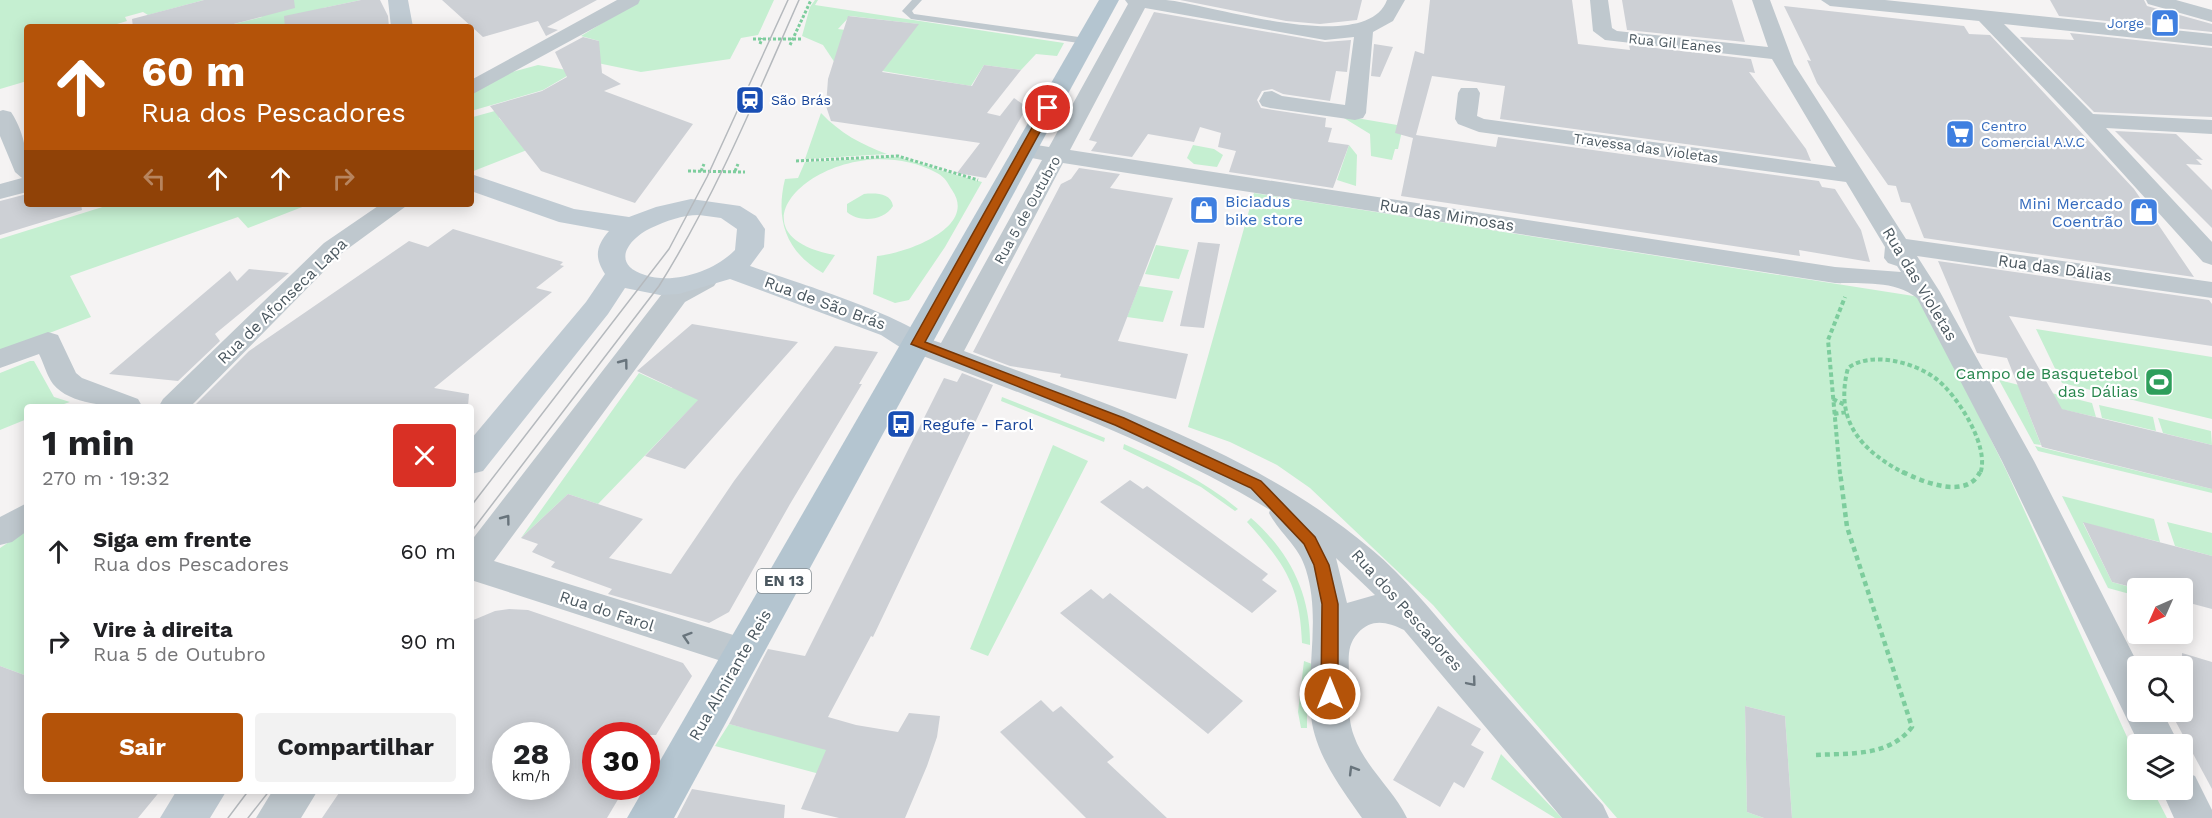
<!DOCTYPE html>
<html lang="pt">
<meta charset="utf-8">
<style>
body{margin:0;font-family:"Work Sans",sans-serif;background:#f2f2f2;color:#202124;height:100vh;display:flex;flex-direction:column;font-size:22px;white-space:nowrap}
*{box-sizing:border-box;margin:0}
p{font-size:20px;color:#757577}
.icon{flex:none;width:33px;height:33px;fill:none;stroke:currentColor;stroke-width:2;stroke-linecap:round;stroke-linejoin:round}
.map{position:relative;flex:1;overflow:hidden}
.drawer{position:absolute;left:24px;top:404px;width:450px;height:390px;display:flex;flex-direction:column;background:#fff;border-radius:6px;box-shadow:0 3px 15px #0003}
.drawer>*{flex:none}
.banner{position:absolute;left:24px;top:24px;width:450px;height:183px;border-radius:6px;box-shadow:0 3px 15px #0003;background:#b45309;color:#fff;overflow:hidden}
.needle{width:39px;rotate:225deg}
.controls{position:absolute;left:2127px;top:578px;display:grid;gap:12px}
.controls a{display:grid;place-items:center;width:66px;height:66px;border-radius:6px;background:#fff;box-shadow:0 3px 15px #0003;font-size:30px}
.speed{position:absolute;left:492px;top:722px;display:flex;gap:12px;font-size:30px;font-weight:700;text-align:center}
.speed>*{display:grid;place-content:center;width:78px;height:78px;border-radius:50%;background:#fff;box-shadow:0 3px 15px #0003;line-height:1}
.speed small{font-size:15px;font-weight:400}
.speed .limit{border:9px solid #d22;background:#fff;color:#111}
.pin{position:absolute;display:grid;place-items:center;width:51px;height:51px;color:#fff;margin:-26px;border:3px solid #fff;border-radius:50%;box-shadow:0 2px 6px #0007}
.me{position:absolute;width:66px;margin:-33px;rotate:0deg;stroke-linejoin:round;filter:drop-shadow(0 0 4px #0008)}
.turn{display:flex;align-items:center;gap:21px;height:126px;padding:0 18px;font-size:27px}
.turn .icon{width:78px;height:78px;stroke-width:2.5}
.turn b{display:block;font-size:42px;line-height:51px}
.lanes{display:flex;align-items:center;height:57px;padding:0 18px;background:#0003;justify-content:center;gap:30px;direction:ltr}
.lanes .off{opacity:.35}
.round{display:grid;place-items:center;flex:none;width:63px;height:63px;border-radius:6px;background:#f2f2f2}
.headline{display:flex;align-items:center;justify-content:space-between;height:102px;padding:0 18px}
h1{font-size:36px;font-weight:700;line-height:45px}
.primary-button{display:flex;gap:12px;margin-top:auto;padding:12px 18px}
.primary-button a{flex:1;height:69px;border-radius:6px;background:#b45309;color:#fff;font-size:24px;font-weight:700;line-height:69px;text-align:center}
.primary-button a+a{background:#f2f2f2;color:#202124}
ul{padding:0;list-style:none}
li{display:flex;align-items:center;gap:18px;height:90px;padding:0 18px}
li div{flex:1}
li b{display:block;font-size:22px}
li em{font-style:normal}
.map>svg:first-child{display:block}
.green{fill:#c5efd1;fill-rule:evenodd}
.building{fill:#cdd0d5;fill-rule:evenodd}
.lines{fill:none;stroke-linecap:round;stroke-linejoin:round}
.path-far2{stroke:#7dcd9d;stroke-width:3;stroke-dasharray:3 2;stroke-linecap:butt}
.path-far1{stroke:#7dcd9d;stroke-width:4;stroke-dasharray:4.5 3;stroke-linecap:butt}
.path{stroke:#7dcd9d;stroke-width:4.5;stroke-dasharray:5 4;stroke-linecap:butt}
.lane{fill:#bfc8ce;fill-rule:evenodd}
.street{fill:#bfc8ce;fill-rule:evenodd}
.secondary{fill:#c0cbd3;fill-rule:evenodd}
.primary{fill:#b4c5d0;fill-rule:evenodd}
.tram{stroke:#b5b9bd;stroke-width:1.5}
.oneway{stroke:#68747c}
.route{fill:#b45309;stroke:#753606;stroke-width:1.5}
.labels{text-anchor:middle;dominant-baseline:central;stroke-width:4.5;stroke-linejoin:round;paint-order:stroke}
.far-shop-label{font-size:14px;fill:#366cbe;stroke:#fff;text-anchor:end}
.far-street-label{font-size:14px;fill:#4b5860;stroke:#fff}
.far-transit-label{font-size:14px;fill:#164399;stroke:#fff;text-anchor:start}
.shield{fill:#fff;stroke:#818a90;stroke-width:1.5}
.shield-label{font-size:15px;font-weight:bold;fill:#4b5860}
.shop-label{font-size:16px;fill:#366cbe;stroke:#fff;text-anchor:start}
.street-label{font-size:16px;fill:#4b5860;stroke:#fff}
.leisure-label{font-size:16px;fill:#27864d;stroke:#fff;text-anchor:end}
.transit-label{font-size:16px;fill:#164399;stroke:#fff;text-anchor:start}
</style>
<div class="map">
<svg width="2212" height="818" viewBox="0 0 2212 818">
<rect width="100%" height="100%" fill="#f5f3f3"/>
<path class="green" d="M0 0H204L148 15 143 12 125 17 127 21 107 27H27V81L0 89Z
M245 0H361L323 8 299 27H222L262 17Z
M640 0H774L758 35 741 38 730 59 641 72 583 60 599 41 581 36Z
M815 0H818L815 5 1064 43 1057 56 1036 54 1021 70 984 65 971 86 835 63 823 45 802 36 810 7ZM850 16 918 24 907 38 838 29Z
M538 65 567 70 579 69 543 90 471 111V92L512 72Z
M502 109 499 118 527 150 471 172V115L473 117Z
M821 113C840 133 862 145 887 154L805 159Z
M1339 115 1403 126 1398 149H1395L1392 160 1371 156 1370 134Z
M1193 145 1214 149 1223 155 1217 167 1194 164 1187 158Z
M1349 145 1357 155 1356 186 1337 180Z
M898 157C926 165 953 175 982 182L945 247 909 300 895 303 873 294 877 256C903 254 979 228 952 190 947 182 946 178 937 173 839 121 711 232 835 255L823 273C786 252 775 220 785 179L798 178 805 162Z
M1254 193 1920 297 2006 470 2137 759 2138 789H2152L2167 818H1792L1785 716 1745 706 1747 812 1764 818H1617L1433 605 1310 488 1277 465 1230 442 1188 427Z
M864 194C876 193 891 193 893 206 884 221 859 223 847 212V204Z
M112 204H310L248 228 238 217 70 276 91 317 0 352V239Z
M1156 245 1189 250 1179 279 1145 274Z
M1139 286 1173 291 1163 322 1127 317Z
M2036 329 2212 357V419L2062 383Z
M30 361H34L54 397 70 402 58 406H27V419L0 430V373Z
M639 373 672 388 687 373 715 383 598 504 568 494 521 538Z
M1999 380 2092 403 2096 417 2024 401 2041 445 2034 444Z
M1002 397 1105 438 1104 442 1001 401Z
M2099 405 2153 417 2156 431 2102 418Z
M2158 418 2211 431 2212 445 2163 433Z
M1124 444C1165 462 1203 480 1238 509L1235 511 1201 487 1123 449Z
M1053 445 1088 461 988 656 970 649Z
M2035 446 2212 489V493L2038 451Z
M2062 496 2154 519 2160 542 2083 523 2112 582 2137 589V596L2108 588Z
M1251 518C1289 551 1311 594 1310 645L1302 643C1300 585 1284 563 1247 522Z
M2167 522 2212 533V556L2175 546Z
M27 530V676L0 666V548Z
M1304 661 1312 664 1307 702V728H1301L1298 712Z
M729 724 834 750 916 791 816 773 715 746Z
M1501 754 1562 818H1555L1491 779Z"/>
<path class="building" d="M204 0H294L295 8 222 27H133L132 19Z
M361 0H380L388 16 389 27H285L284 16Z
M442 0H597L547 27 558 30 546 36 538 21 483 37Z
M1180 0H1362L1357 20 1320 24 1286 21Z
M1430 0H1572L1578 44 1630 50 1629 45 1751 59 1755 73 1749 72 1806 149 1811 161 1500 119 1505 86 1432 76 1416 135 1496 147 1498 137 1819 181 1822 187 1835 189 1861 230 1870 262 1799 250 1800 256 1401 196 1413 138 1395 133 1415 51 1424 54Z
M1622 0H1732L1745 42 1627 30Z
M2050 0H2144L2147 6 2212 24V32L2059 16Z
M1784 6 1964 26 1969 34 1990 35 2134 189 2194 277 1924 238 1910 203 1901 202 1896 186 1888 185 1817 83 1807 60 1811 61Z
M1154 12 1325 42 1351 40 1347 72 1336 71 1330 101 1283 94 1272 89 1262 91 1257 100 1261 108 1326 118 1325 127 1332 128 1328 142 1349 145 1333 188 1229 172 1236 151 1218 147 1221 133 1200 127 1194 142 1148 134 1132 157 1091 151 1097 142 1089 140Z
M848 16 919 24 882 72 972 86 984 65 1021 70 987 113 1000 116 1014 98 1027 107 986 178 957 173 980 143 831 121 826 106 828 79Z
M2070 33 2212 48V117L2094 112 2020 37 2074 40Z
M583 37 599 41 602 73 621 84 604 91 693 124 635 203 541 171 490 106 542 91 567 77 555 52Z
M1374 44 1393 47 1380 77 1371 76Z
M2115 131 2176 134 2203 160 2196 159 2202 165 2186 164 2212 190V228Z
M1079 168 1120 174 1110 188 1173 198 1118 341 1188 354 1176 399 1060 377 1061 374 1010 366 973 352 1061 184 1071 179Z
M27 194V204H81L82 210 0 235V201Z
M453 229 563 262 560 265 564 266 536 288 552 292 434 388 469 394 468 406H194L249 351 409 241 428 247Z
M1198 242 1220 244 1204 328 1180 326Z
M1938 261 2209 300 2212 304V346L2009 316 2062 409 2212 445V489L2042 447 2007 358 1977 353Z
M249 269 289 273 215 334 220 341 178 381 109 374 230 271 237 281Z
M692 324 798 342 685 469 645 456 698 400 637 371Z
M835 346 878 352 859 384H862L790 504 729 612 709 623 608 594 612 589 551 567 555 562 532 552 538 544 521 538 568 494 643 519 609 558 671 574 734 481Z
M962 373 993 385 873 637 871 636 828 717 856 725 898 732 909 713 940 716 937 737 927 766 905 818H839L801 809 826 750 729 724 768 649 805 656 944 378 957 382Z
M1130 480 1143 489 1147 486 1268 574 1262 580 1277 591 1252 613 1100 502Z
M2083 522 2212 556V609L2182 601V588H2135L2112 582Z
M1091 589 1103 599 1110 593 1243 701 1208 734 1060 613Z
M509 609 528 610 683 663 692 676 656 735H596V786H626L607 818H322L341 790H471V621L495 611ZM506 735H556V786H506Z
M2182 653 2212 662V789L2170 711H2182Z
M0 666 27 676V790H161L138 818H0Z
M1041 700 1053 712 1061 706 1114 757 1107 762 1167 818H1086L1000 732Z
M1438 706 1481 729 1471 745 1484 752 1464 788 1454 782 1440 807 1393 780Z
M1745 706 1785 716 1792 818H1764L1747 812Z
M692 789 785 805 784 818H677Z"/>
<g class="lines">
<path class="path-far2" d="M753 39H801
M760 44 762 38
M790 45 811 0
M796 161 898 156 978 180
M688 171 745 172
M701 171 704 164
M735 171 738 164"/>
<path class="path-far1" d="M1833 399 1845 405
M1834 414 1847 412
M1840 474 1828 340 1845 297
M1906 474C1861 451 1834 421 1848 368 1870 351 1914 362 1935 378 1956 393 1991 447 1980 474"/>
<path class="path" d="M1903 472C1923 482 1967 500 1980 472
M1816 755C1850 753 1889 757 1912 727L1847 527 1840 472"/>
<path class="lane" d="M912 0H922L912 11 914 14 1086 38 1091 41 1086 44 911 19 902 11Z"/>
<path class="street" d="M617 0H640L638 4 471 95V80Z
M1125 0C1138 0 1152 0 1166 0 1211 4 1366 57 1387 0H1405L1393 21 1373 32 1366 113 1363 118 1355 120 1270 108 1262 106 1259 101 1264 92 1272 91 1282 96 1345 105 1354 37 1325 40 1145 8 1070 150 1835 267 1901 272 1897 266 1888 263 1884 258 1885 247 1846 182 1479 132 1458 124 1455 119 1458 93 1461 88H1477L1480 93 1477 116 1484 119 1836 167 1772 59 1605 40 1593 31 1590 0H1608L1612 28 1617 31 1768 47 1752 0H1770L1794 64 1906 239 2212 282V298L1917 256 1940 292 2034 461 2139 666 2138 711H2162L2179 744H2139L2002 461 1917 298C1895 280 1862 284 1835 283L1063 163 964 351C1104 403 1256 452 1371 549 1405 577 1432 612 1461 645 1508 698 1555 751 1603 805L1609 818H1562L1404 630C1387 622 1372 618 1358 633 1346 646 1349 660 1349 676 1349 697 1347 717 1354 736 1365 767 1393 789 1407 818H1362C1341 788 1315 754 1311 716 1306 668 1321 618 1306 570 1299 546 1280 534 1269 513L1270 510C1157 442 1031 397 907 350L903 344 907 338 917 335 941 343 1042 160 1016 155 1013 150 1016 145 1024 143 1049 147 1128 4ZM1336 558 1375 595 1347 603Z
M1821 0H1885L2212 34V46L2004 24 2093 114 2212 120V134L2106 128 2212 242V265L2203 262 2079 125 1979 21 1830 6Z
M2146 0H2176L2212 10V22L2148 4Z
M3 110 11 112C28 138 27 162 27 192L0 199V184L22 178 15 172 0 136V111Z
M381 204H409L342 253 191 406H159L163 399 324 243Z
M705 272 714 274 718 280 714 286 685 302 494 561 756 642 761 653 756 664 743 668 471 580V541L665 290Z
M48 332 58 335 76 373 82 378 138 399 142 406C115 406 72 407 53 384 47 376 44 364 39 354L0 368V349Z
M27 503V531L12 542 0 545V517Z
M2182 771 2195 776 2212 810V818H2174L2161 789H2182Z
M273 790H318L301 818H256Z"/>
<path class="secondary" d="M388 0H408L413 27H391Z
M471 174 574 209 629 217 656 207 691 199 740 206 756 216 765 229 764 247 750 266C786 279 915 318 933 344L928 351 917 354 906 351 881 335 730 279 679 294 660 295 625 288 608 314 483 471 471 474V439L586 302 605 274C594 257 596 246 609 231L559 222 471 191ZM699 215 721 218 737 229 735 250C715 271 673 285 645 275 610 264 628 239 651 228 666 221 682 215 699 215Z
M177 790H227L210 818H160Z"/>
<path class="primary" d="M1099 0H1119L674 818H627Z"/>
<path class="tram" d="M471 506 669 249 707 177 788 0
M471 532 659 286C716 195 756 97 799 0
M228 818 249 790
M248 818 270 790"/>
</g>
<defs><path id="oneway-chevron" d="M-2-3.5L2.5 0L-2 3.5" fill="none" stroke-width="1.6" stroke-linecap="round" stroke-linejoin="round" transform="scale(1.5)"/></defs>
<g class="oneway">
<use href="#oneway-chevron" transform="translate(624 363) rotate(-53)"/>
<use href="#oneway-chevron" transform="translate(506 519) rotate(-53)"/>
<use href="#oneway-chevron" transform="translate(687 637) rotate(-162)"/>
<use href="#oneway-chevron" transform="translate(1472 682) rotate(50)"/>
<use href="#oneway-chevron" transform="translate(1353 770) rotate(-121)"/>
</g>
<path class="route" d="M1048 105 1053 108 925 342 1124 418 1261 481 1315 537 1329 565 1338 604V694L1336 699 1330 702 1324 699 1321 694 1322 604 1314 565 1304 544 1251 488 1115 425 911 344 1043 108Z"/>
<defs>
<g id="shop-square" transform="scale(1.5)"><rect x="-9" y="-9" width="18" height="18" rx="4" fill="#3f7fe0" stroke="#fff"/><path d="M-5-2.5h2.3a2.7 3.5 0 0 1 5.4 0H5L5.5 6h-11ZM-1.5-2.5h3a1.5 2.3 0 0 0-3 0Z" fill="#fff"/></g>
<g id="station-square" transform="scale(1.5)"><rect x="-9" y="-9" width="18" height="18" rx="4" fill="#1a4fb4" stroke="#fff"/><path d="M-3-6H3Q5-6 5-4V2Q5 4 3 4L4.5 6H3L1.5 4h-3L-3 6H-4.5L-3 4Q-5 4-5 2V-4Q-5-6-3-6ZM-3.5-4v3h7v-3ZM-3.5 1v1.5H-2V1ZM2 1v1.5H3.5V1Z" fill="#fff"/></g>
<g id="supermarket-square" transform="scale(1.5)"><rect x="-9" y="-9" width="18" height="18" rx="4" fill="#3f7fe0" stroke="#fff"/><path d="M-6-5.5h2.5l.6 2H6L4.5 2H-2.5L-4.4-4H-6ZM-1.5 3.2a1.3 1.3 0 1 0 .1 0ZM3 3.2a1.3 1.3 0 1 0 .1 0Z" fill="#fff"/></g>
<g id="stadium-square" transform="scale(1.5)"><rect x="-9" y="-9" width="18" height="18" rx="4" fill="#2e9e5b" stroke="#fff"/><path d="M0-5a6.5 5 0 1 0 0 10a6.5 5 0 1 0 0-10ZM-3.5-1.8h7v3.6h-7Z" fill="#fff"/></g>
<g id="bus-square" transform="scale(1.5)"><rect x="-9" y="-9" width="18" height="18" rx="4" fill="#1a4fb4" stroke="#fff"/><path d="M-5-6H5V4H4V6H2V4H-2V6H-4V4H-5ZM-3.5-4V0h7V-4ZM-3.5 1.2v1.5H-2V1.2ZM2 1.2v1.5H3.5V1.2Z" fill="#fff"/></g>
</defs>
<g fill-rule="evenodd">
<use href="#shop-square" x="2165" y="23"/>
<use href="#station-square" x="750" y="100"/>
<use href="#supermarket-square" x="1960" y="134"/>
<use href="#shop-square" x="1204" y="210"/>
<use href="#shop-square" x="2144" y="212"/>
<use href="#stadium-square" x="2159" y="382"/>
<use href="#bus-square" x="901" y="424"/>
</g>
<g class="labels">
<g class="far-shop-label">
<text x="2144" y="23">Jorge</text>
<text x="1981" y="126" text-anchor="start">Centro<tspan x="1981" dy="16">Comercial A.V.C</tspan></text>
</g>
<g class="far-street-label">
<text transform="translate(1675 43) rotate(6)">Rua Gil Eanes</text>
<text transform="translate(1646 148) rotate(8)">Travessa das Violetas</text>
<text transform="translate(1027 210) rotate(-61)">Rua 5 de Outubro</text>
</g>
<g class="far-transit-label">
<text x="771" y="100">São Brás</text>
</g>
<rect class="shield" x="757" y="569" width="54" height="24" rx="4.5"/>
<g class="shield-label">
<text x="784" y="581">EN 13</text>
</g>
<g class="shop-label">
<text x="1225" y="201">Biciadus<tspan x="1225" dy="18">bike store</tspan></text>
<text x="2123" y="203" text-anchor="end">Mini Mercado<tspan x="2123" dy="18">Coentrão</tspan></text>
</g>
<g class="street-label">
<text transform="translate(1447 215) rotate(9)">Rua das Mimosas</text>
<text transform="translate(2055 268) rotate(8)">Rua das Dálias</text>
<text transform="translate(1920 284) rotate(59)">Rua das Violetas</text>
<text transform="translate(282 301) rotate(-44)">Rua de Afonseca Lapa</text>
<text transform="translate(825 303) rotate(20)">Rua de São Brás</text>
<text transform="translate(1407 610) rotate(48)">Rua dos Pescadores</text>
<text transform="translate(607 611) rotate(18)">Rua do Farol</text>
<text transform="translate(730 675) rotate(-60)">Rua Almirante Reis</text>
</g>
<g class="leisure-label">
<text x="2138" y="373">Campo de Basquetebol<tspan x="2138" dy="18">das Dálias</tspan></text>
</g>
<g class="transit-label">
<text x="922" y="424">Regufe - Farol</text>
</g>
</g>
</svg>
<div class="controls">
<a><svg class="needle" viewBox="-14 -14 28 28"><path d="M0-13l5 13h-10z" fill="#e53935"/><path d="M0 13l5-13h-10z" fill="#757577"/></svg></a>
<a><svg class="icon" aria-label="search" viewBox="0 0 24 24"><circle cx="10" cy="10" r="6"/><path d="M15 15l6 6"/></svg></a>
<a><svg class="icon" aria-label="layers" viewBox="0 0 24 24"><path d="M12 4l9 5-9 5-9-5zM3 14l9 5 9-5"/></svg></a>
</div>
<div class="speed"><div>28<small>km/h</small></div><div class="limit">30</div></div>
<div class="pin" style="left:1048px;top:108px;background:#d93025"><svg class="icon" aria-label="arrive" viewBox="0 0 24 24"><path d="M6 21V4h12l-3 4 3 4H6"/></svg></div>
<svg class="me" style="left:1330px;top:694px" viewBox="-20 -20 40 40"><circle r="17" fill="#b45309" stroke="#fff" stroke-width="3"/><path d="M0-11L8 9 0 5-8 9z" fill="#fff"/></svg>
<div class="banner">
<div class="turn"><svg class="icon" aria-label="ahead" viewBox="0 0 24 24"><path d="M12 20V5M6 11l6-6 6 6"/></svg><div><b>60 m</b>Rua dos Pescadores</div></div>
<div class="lanes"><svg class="icon off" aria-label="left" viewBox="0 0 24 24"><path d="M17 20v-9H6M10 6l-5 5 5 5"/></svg><svg class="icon" aria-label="ahead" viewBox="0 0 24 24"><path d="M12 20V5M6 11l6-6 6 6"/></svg><svg class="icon" aria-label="ahead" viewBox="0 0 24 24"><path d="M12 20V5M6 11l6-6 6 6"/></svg><svg class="icon off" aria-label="right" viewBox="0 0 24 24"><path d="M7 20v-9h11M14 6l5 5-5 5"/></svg></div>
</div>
<section class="drawer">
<div class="headline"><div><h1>1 min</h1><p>270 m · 19:32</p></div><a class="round" style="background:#d93025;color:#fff"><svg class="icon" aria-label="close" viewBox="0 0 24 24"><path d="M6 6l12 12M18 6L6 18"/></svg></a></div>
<ul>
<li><svg class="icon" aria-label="ahead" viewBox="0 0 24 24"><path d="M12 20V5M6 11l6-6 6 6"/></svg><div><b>Siga em frente</b><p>Rua dos Pescadores</p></div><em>60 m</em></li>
<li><svg class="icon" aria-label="right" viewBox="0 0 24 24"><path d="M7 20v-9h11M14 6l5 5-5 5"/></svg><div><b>Vire à direita</b><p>Rua 5 de Outubro</p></div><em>90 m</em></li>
</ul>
<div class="primary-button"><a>Sair</a><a>Compartilhar</a></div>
</section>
</div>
